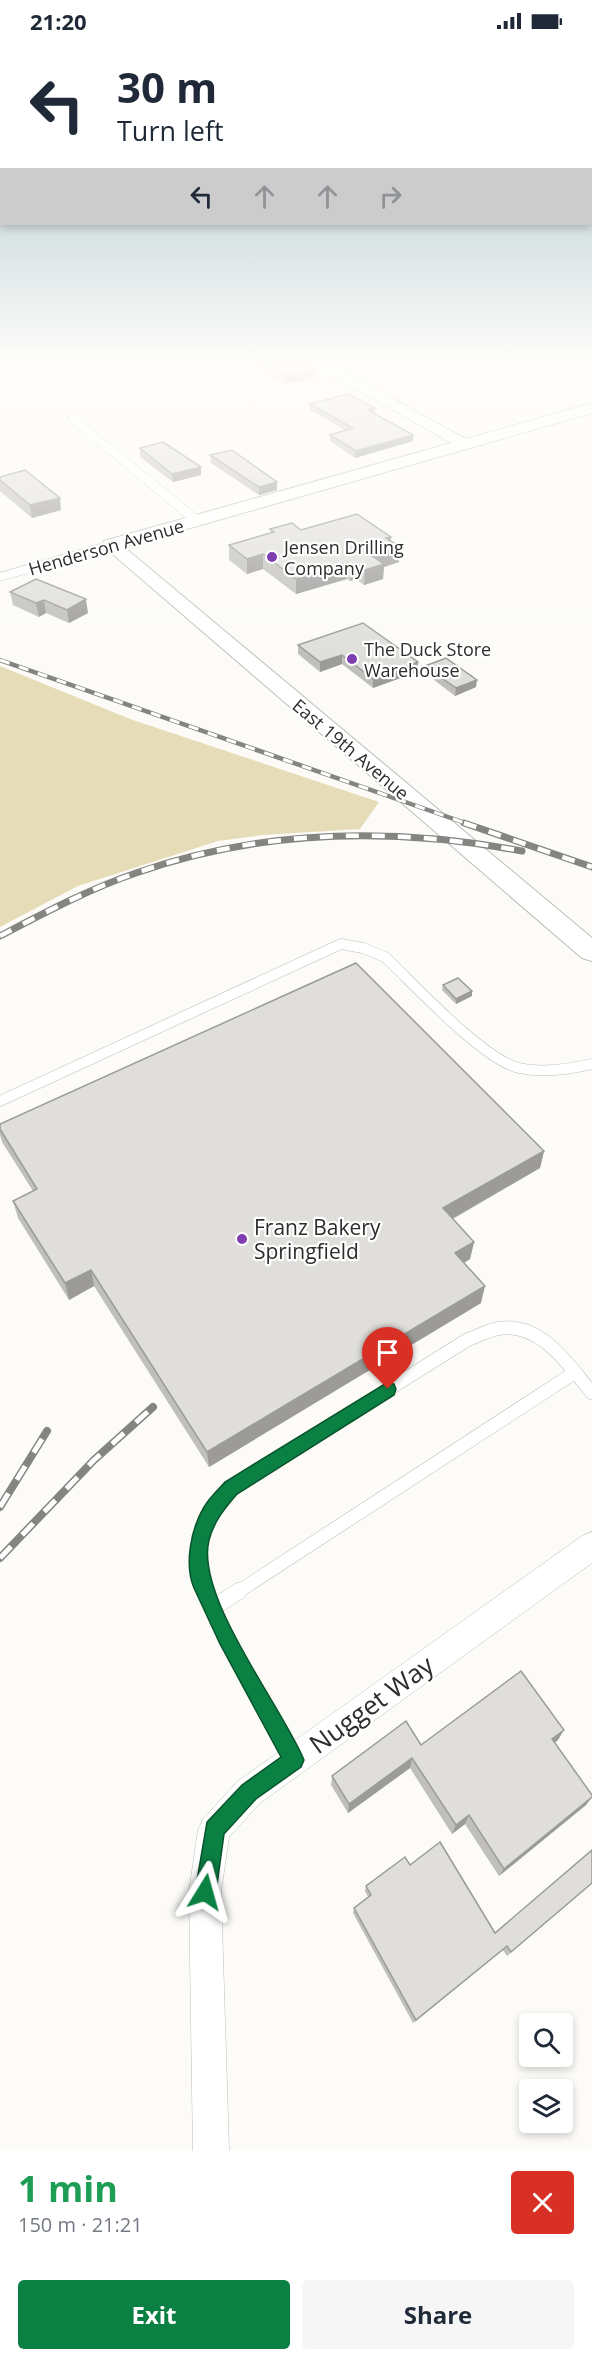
<!DOCTYPE html>
<meta charset="utf-8">
<style>
body{margin:0;font-family:"Open Sans",sans-serif;background:#f6f6f7;color:#1f2937;height:100vh;display:flex;flex-direction:column;font-size:22px;white-space:nowrap}
*{box-sizing:border-box;margin:0}
p{font-size:20px;color:#747a83}
.icon{flex:none;width:33px;height:33px;fill:none;stroke:currentColor;stroke-width:2;stroke-linecap:round;stroke-linejoin:round}
.map{position:relative;height:2109px;overflow:hidden}
.sheet{display:flex;flex-direction:column;background:#fff;flex:1}
.sheet>*{flex:none}
.top-card{position:absolute;left:0px;top:0px;width:592px;height:183px;box-shadow:0 3px 9px #0003;background:#fff;color:#1f2937;overflow:hidden}
.fabs{position:absolute;left:519px;top:1971px;display:grid;gap:12px}
.fabs a{display:grid;place-items:center;width:54px;height:54px;border-radius:6px;background:#fff;box-shadow:0 3px 9px #0003;font-size:30px}
.pin{position:absolute;display:grid;place-items:center;width:51px;height:51px;color:#fff;margin:-62px -26px;border-radius:50% 50% 50% 0;rotate:-45deg;box-shadow:0 0 6px #0007}
.pin .icon{rotate:45deg}
.me{position:absolute;width:66px;margin:-33px;rotate:8deg;stroke-linejoin:round;filter:drop-shadow(0 0 4px #0008)}
.turn{display:flex;align-items:center;gap:21px;height:126px;padding:0 18px;font-size:27px}
.turn .icon{width:78px;height:78px;stroke-width:2.5}
.turn b{display:block;font-size:42px;line-height:51px}
.lanes{display:flex;align-items:center;height:57px;padding:0 18px;background:#0003;justify-content:center;gap:30px;direction:ltr}
.lanes .off{opacity:.35}
.round{display:grid;place-items:center;flex:none;width:63px;height:63px;border-radius:6px;background:#f6f6f7}
.head{display:flex;align-items:center;justify-content:space-between;height:102px;padding:0 18px}
h1{font-size:36px;font-weight:700;line-height:45px;color:#1e9e55}
.button{display:flex;gap:12px;margin-top:auto;padding:12px 18px}
.button a{flex:1;height:69px;border-radius:6px;background:#0b8043;color:#fff;font-size:24px;font-weight:700;line-height:69px;text-align:center}
.button a+a{background:#f6f6f7;color:#1f2937}
.status{display:flex;justify-content:space-between;align-items:center;height:42px;padding:0 30px;background:#fff;direction:ltr}
.status svg{height:16px;fill:currentColor}
.map>svg:first-child{display:block}
.green{fill:#e6ddb8}
.lines{fill:none;stroke-linecap:round;stroke-linejoin:round}
.lane-far2-casing{stroke:#bebdb9;stroke-width:11}
.lane-far1-casing{stroke:#bebdb9;stroke-width:14}
.lane-casing{stroke:#bebdb9;stroke-width:17}
.street-casing{stroke:#bebdb9;stroke-width:1}
.secondary-casing{stroke:#bebdb9;stroke-width:2}
.lane-far2{stroke:#fff;stroke-width:10}
.lane-far1{stroke:#fff;stroke-width:13}
.lane{stroke:#fff;stroke-width:16}
.street{fill:#fff;fill-rule:evenodd}
.secondary{fill:#fff;fill-rule:evenodd}
.rail-far2-casing{stroke:#848481;stroke-width:4.5}
.rail-far1-casing{stroke:#848481;stroke-width:7}
.rail-casing{stroke:#848481;stroke-width:8}
.rail-far2{stroke:#fff;stroke-width:3;stroke-dasharray:10;stroke-linecap:butt}
.rail-far1{stroke:#fff;stroke-width:4.5;stroke-dasharray:13;stroke-linecap:butt}
.rail{stroke:#fff;stroke-width:5;stroke-dasharray:16;stroke-linecap:butt}
.wall{fill:#c0bfbb}
.shaded-wall{fill:#9c9b99}
.building{fill:#dfdeda;stroke:#9c9b99;stroke-width:1.5}
.route{fill:#0b8043;stroke:#07532c;stroke-width:1.5}
.poi-dot{fill:#7e3db1;stroke:#fff;stroke-width:2}
.labels{text-anchor:middle;dominant-baseline:central;stroke-width:4.5;stroke-linejoin:round;paint-order:stroke}
.far-street-label{font-size:18px;fill:#2d2d2b;stroke:#fff}
.far-poi-label{font-size:18px;fill:#2d2d2b;stroke:#fff;text-anchor:start}
.poi-label{font-size:21px;fill:#2d2d2b;stroke:#fff;text-anchor:start}
.near-street-label{font-size:26px;fill:#2d2d2b;stroke:#fff}
</style>
<div class="status"><b>21:20</b><svg viewBox="0 0 49 12"><path d="M0 12V9h3v3zM5 12V6h3v6zM10 12V3h3v9zM15 12V0h3v12zM26 1h20v11H26zM47 4h2v5h-2z"/></svg></div>
<div class="map">
<svg width="592" height="2109" viewBox="0 0 592 2109">
<rect width="100%" height="100%" fill="#fcfbf7"/>
<path class="green" d="M0 624 130 677 379 760 360 787 263 793 218 799 78 844 0 885Z"/>
<g class="lines">
<g class="lane-far2-casing">
<path id="lane-far2" d="M0 1059 341 902 363 906 385 915C415 943 482 1017 519 1026 541 1031 570 1027 592 1022"/>
</g>
<g class="lane-far1-casing">
<path id="lane-far1" d="M206 1551C188 1510 204 1477 231 1446L467 1298C478 1294 490 1287 502 1286 543 1282 569 1324 592 1351
M236 1551 574 1331"/>
</g>
<g class="lane-casing">
<path id="lane" d="M205 1549 226 1595 293 1717
M213 1566 239 1549"/>
</g>
<g class="street-casing">
<path id="street" d="M68 374H76L201 476V482H193L68 378Z
M111 499 117 503 116 506 0 539V531Z
M592 1490V1521L260 1761 229 1795 221 1850 229 2109H193L189 1850 198 1788 203 1777 238 1739 582 1494Z"/>
</g>
<g class="secondary-casing">
<path id="secondary" d="M310 321H327L466 397 592 361V371L124 505 592 896V919L582 916 102 503 104 499 451 401Z"/>
</g>
<use href="#lane-far2" class="lane-far2"/>
<use href="#lane-far1" class="lane-far1"/>
<use href="#lane" class="lane"/>
<use href="#street" class="street"/>
<use href="#secondary" class="secondary"/>
<g class="rail-far2-casing">
<path id="rail-far2" d="M0 618 468 782"/>
</g>
<g class="rail-far1-casing">
<path id="rail-far1" d="M464 781 592 825
M0 894C44 871 89 847 136 831 262 787 392 785 522 809"/>
</g>
<g class="rail-casing">
<path id="rail" d="M0 1465 47 1389
M0 1516 94 1418 153 1365"/>
</g>
<use href="#rail-far2" class="rail-far2"/>
<use href="#rail-far1" class="rail-far1"/>
<use href="#rail" class="rail"/>
</g>
<path class="wall" d="M250 321H302L315 328V335L286 342Z
M310 362 375 366V371L413 399 355 416 330 399V393L345 388 310 368Z
M140 406 201 425V433L173 440 140 415Z
M210 413 277 440V448L259 453 211 421Z
M0 435 61 468 32 476 0 449Z
M270 487 301 488 391 499 399 520 384 525 383 537 364 543 356 537 350 539 347 537 296 552 263 527 247 532 229 518V503L271 491Z
M36 537 88 571 69 581 46 571 39 575 13 563 10 550Z
M298 603 418 620 417 630 373 646 342 622 320 630 298 612Z
M425 624 476 645 455 654 425 631Z
M443 943 472 949V954L456 962 442 948Z
M0 1082 544 1109 540 1126 453 1177 474 1200 470 1217 464 1221 481 1261 209 1425 94 1244 69 1258 18 1176 13 1159 33 1149 2 1100 0 1093Z
M558 1698 555 1701 592 1755 586 1763 499 1834 465 1782 452 1792 410 1726 348 1771 331 1743 332 1734 421 1703Z
M410 1823 495 1891 592 1841 507 1914 503 1908 413 1981 353 1871 354 1866 368 1855 365 1849 366 1844Z"/>
<path class="shaded-wall" d="M204 321H220L204 324Z
M315 328V335L286 342V335Z
M413 393V399L355 416 356 409Z
M201 425V433L173 440 172 432Z
M277 440V448L259 453V445Z
M60 456 61 468 32 476 30 463Z
M391 495 390 508 400 505 399 520 384 525 383 537 364 543 365 528 372 514 386 496Z
M263 512V527L247 532V517Z
M347 521V537L296 552V537Z
M357 522 356 537 350 539 351 524Z
M86 557 88 571 69 581 67 568Z
M44 558 46 571 39 575 36 561Z
M342 613V622L320 630V620Z
M418 620 417 630 373 646V637Z
M477 638 476 645 455 654 456 646Z
M472 949V954L456 962V957Z
M544 1109 540 1126 441 1183 443 1166Z
M474 1200 470 1217 453 1228 455 1211Z
M91 1228 94 1244 69 1258 65 1241Z
M485 1244 481 1261 209 1425 207 1410Z
M564 1688 558 1698 546 1707 552 1697Z
M412 1716 410 1726 348 1771 349 1762Z
M592 1755 586 1763 499 1834 504 1827Z
M469 1773 465 1782 452 1792 456 1783Z
M507 1904 503 1908 413 1981 416 1978Z"/>
<path class="building" d="M262 321H302L315 328 286 335Z
M348 352 375 366 368 368 413 393 356 409 330 393 353 386 310 362Z
M163 400 201 425 172 432 140 406Z
M232 408 277 440 259 445 210 413Z
M25 428 60 456 30 463 0 438V435Z
M357 472 391 495 386 496 400 505 372 514 384 522 365 528 357 522 351 524 347 521 296 537 263 512 247 517 229 503 274 490 270 487 292 481 301 488Z
M36 537 86 557 67 568 44 558 36 561 10 550Z
M363 581 418 620 373 637 342 613 320 620 298 603Z
M446 616 477 638 456 646 425 624Z
M356 921 544 1109 443 1166 474 1200 455 1211 485 1244 207 1410 91 1228 65 1241 13 1159 37 1147 0 1087V1082Z
M458 936 472 949 456 957 443 943Z
M521 1629 564 1688 552 1697 592 1753V1755L504 1827 469 1773 456 1783 412 1716 349 1762 332 1734 406 1679 421 1703Z
M440 1800 495 1891 592 1808V1841L511 1910 507 1904 416 1978 354 1866 371 1853 366 1844 405 1815 410 1823Z"/>
<linearGradient id="sky" x2="0" y2="1"><stop stop-color="#9ebac0"/><stop offset="0.52" stop-color="#fefdfb"/><stop offset="1" stop-color="#fefdfb" stop-opacity="0"/></linearGradient>
<rect width="592" height="616" fill="url(#sky)"/>
<path class="route" d="M388 1340 394 1342 396 1347 394 1353 237 1452C225 1466 214 1479 209 1498 195 1555 281 1663 304 1718L301 1725 256 1757 224 1792 216 1850 213 1857 205 1861 198 1857 195 1850 207 1780 242 1743 281 1715 220 1602 194 1546C184 1522 191 1487 204 1465 209 1456 218 1448 225 1440Z"/>
<g class="poi-dot">
<circle cx="272" cy="515" r="6"/>
<circle cx="352" cy="617" r="6"/>
<circle cx="242" cy="1197" r="6"/>
</g>
<g class="labels">
<g class="far-street-label">
<text transform="translate(106 505) rotate(-16)">Henderson Avenue</text>
<text transform="translate(351 707) rotate(40)">East 19th Avenue</text>
</g>
<g class="far-poi-label">
<text x="284" y="505">Jensen Drilling<tspan x="284" dy="21">Company</tspan></text>
<text x="364" y="607">The Duck Store<tspan x="364" dy="21">Warehouse</tspan></text>
</g>
<g class="poi-label">
<text x="254" y="1185">Franz Bakery<tspan x="254" dy="24">Springfield</tspan></text>
</g>
<g class="near-street-label">
<text transform="translate(371 1662) rotate(-36)">Nugget Way</text>
</g>
</g>
</svg>
<div class="fabs">
<a><svg class="icon" aria-label="search" viewBox="0 0 24 24"><circle cx="10" cy="10" r="6"/><path d="M15 15l6 6"/></svg></a>
<a><svg class="icon" aria-label="layers" viewBox="0 0 24 24"><path d="M12 4l9 5-9 5-9-5zM3 14l9 5 9-5"/></svg></a>
</div>
<div class="pin" style="left:388px;top:1347px;background:#d93025"><svg class="icon" aria-label="arrive" viewBox="0 0 24 24"><path d="M6 21V4h12l-3 4 3 4H6"/></svg></div>
<svg class="me" style="left:205px;top:1850px" viewBox="-20 -20 40 40"><path d="M0-17L14 15 0 8-14 15z" fill="#0b8043" stroke="#fff" stroke-width="4"/></svg>
<div class="top-card">
<div class="turn"><svg class="icon" aria-label="left" viewBox="0 0 24 24"><path d="M17 20v-9H6M10 6l-5 5 5 5"/></svg><div><b>30 m</b>Turn left</div></div>
<div class="lanes"><svg class="icon" aria-label="left" viewBox="0 0 24 24"><path d="M17 20v-9H6M10 6l-5 5 5 5"/></svg><svg class="icon off" aria-label="ahead" viewBox="0 0 24 24"><path d="M12 20V5M6 11l6-6 6 6"/></svg><svg class="icon off" aria-label="ahead" viewBox="0 0 24 24"><path d="M12 20V5M6 11l6-6 6 6"/></svg><svg class="icon off" aria-label="right" viewBox="0 0 24 24"><path d="M7 20v-9h11M14 6l5 5-5 5"/></svg></div>
</div>
</div>
<section class="sheet">
<div class="head"><div><h1>1 min</h1><p>150 m · 21:21</p></div><a class="round" style="background:#d93025;color:#fff"><svg class="icon" aria-label="close" viewBox="0 0 24 24"><path d="M6 6l12 12M18 6L6 18"/></svg></a></div>
<div class="button"><a>Exit</a><a>Share</a></div>
</section>
